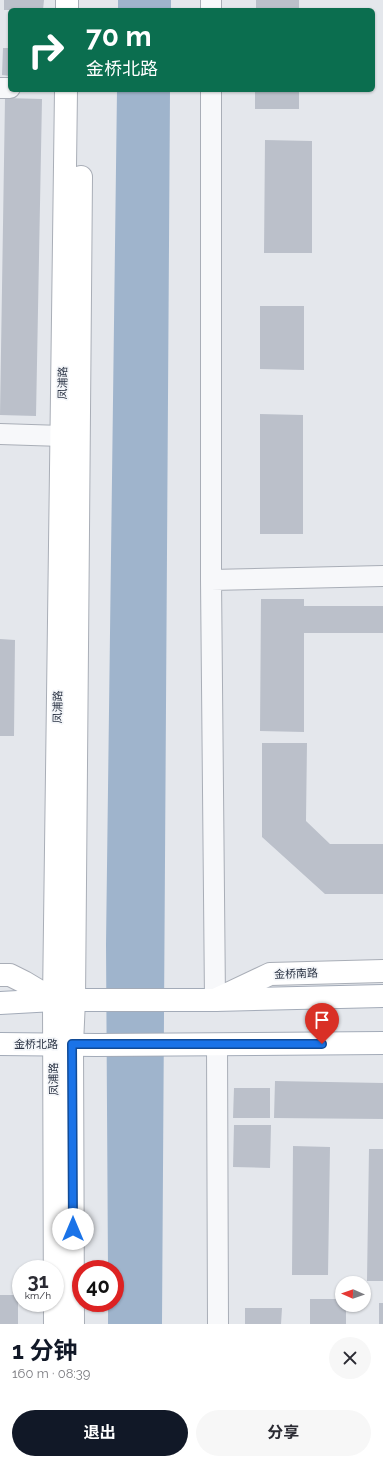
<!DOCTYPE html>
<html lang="zh">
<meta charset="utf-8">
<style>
body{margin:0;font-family:Raleway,"Noto Sans SC",sans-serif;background:#f7f7f7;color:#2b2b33;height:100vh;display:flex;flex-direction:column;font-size:15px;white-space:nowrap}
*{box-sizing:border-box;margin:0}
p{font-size:13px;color:#7c7c81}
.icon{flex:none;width:22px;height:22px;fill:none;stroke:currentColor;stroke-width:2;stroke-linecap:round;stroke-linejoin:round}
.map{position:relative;height:1324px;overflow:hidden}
.drawer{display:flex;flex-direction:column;background:#fff;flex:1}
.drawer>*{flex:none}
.guide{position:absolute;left:8px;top:8px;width:367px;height:84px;border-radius:6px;box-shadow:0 1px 3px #0004;background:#0b6e4f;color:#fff;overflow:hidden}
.needle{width:26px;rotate:272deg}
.tools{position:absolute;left:335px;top:1276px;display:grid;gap:8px}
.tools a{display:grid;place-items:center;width:36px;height:36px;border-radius:50%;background:#fff;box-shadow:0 1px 3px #0004;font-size:20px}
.speed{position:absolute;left:12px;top:1260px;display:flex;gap:8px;font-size:20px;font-weight:700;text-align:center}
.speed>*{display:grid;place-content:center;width:52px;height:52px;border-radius:50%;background:#fff;box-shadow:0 1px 3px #0004;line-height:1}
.speed small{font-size:10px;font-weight:400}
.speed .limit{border:6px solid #d22;background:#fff;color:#111}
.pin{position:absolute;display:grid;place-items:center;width:34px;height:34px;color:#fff;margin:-41px -17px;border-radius:50% 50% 50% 0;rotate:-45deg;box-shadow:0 0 4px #0007}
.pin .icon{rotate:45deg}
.me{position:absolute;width:44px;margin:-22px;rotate:0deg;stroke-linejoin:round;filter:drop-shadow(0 0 3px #0008)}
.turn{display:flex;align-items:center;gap:14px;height:84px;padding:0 12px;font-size:18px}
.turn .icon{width:52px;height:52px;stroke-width:2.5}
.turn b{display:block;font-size:28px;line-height:34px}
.round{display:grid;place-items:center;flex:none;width:42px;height:42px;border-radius:21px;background:#f7f7f7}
.overview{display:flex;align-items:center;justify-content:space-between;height:68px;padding:0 12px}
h1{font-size:24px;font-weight:700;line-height:30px;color:#111827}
.action{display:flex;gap:8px;margin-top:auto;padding:8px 12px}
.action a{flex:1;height:46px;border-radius:24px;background:#111827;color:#fff;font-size:16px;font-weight:700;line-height:46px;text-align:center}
.action a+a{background:#f7f7f7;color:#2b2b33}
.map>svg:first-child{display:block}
.water{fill:#9fb4cc}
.building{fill:#bbc0ca}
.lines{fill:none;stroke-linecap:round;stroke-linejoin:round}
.street-casing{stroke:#a9aeb7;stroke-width:22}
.secondary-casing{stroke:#a9aeb7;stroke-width:24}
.primary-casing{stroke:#a3abb8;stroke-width:24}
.street{stroke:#f7f8fa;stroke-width:20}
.secondary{stroke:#fff;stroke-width:22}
.primary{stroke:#fff;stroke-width:22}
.route-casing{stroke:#114b97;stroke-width:10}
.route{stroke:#1a73e8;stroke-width:7}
.labels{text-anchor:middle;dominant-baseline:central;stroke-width:3.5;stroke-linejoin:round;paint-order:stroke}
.street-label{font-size:11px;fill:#2b3445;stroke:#f4f6f9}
</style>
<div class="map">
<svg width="383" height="1324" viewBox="0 0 383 1324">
<rect width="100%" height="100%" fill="#e4e7ec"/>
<path class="water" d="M118 0H171V10H118Z
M117 90H170L162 1324H108V1303H115V1269H108L106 944Z"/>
<path class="building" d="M4 0H44L43 10H4Z
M256 0H299V10H256Z
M3 48H10V76L2 75Z
M255 90H299V109H255Z
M5 98 42 99 36 416 0 415Z
M265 140 312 141V253H264Z
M260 306H304V370L260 369Z
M260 414 303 415V534H260Z
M261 599H304V606H383V633H304V732L260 731Z
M0 639 15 640 14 736H0Z
M262 743H307L306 821 330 844H383V894H325L262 837Z
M275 1081 383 1083V1119L274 1118Z
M234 1088H270V1118H233Z
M234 1125H271L270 1168 233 1167Z
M293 1146 330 1147 328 1275H292Z
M369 1149H383V1281H367Z
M0 1295H18V1324H0Z
M310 1299H342V1305H346V1324H310Z
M379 1303H383V1324H379Z
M245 1308H282L281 1324H245Z"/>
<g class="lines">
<g class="street-casing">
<path id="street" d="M211 10V0
M0 88H10
M211 90V580L215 1000
M0 434 62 436
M211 580 383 576
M217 1044 218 1324"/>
</g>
<g class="secondary-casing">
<path id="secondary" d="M67 10V0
M0 975H10L24 982 54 1000
M215 1000 270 974 383 971
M55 1324 54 1000 66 90
M73 1324 72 1044 74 1000 81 177"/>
</g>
<g class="primary-casing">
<path id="primary" d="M0 1003 54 1000H215L383 996
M0 1044 96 1045 383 1043"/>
</g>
<use href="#street" class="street"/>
<use href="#secondary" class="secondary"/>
<use href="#primary" class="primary"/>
</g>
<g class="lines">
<g class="route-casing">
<path id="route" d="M73 1229 72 1044H322"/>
</g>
<use href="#route" class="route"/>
</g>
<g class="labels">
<g class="street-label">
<text transform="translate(63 383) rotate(-89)">凤浦路</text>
<text transform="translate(58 707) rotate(-89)">凤浦路</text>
<text transform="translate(296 974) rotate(-2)">金桥南路</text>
<text x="36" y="1044">金桥北路</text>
<text transform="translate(54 1079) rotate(-91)">凤浦路</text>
</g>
</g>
</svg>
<div class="tools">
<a><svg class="needle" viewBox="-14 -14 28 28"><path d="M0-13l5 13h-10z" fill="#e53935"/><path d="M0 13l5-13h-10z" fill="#7c7c81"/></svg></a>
</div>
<div class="speed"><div>31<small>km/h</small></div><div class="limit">40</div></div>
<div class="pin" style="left:322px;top:1044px;background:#d93025"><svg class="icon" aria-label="arrive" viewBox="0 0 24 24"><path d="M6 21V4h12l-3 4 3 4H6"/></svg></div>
<svg class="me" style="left:73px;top:1229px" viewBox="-20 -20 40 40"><circle r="19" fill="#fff"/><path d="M0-13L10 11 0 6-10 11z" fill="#1a73e8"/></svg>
<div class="guide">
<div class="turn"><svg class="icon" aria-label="right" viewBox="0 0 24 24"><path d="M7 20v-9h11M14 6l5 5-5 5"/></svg><div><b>70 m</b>金桥北路</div></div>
</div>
</div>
<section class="drawer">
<div class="overview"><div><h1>1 分钟</h1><p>160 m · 08:39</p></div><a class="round"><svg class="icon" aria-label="close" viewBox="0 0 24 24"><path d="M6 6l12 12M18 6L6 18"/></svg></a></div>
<div class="action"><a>退出</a><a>分享</a></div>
</section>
